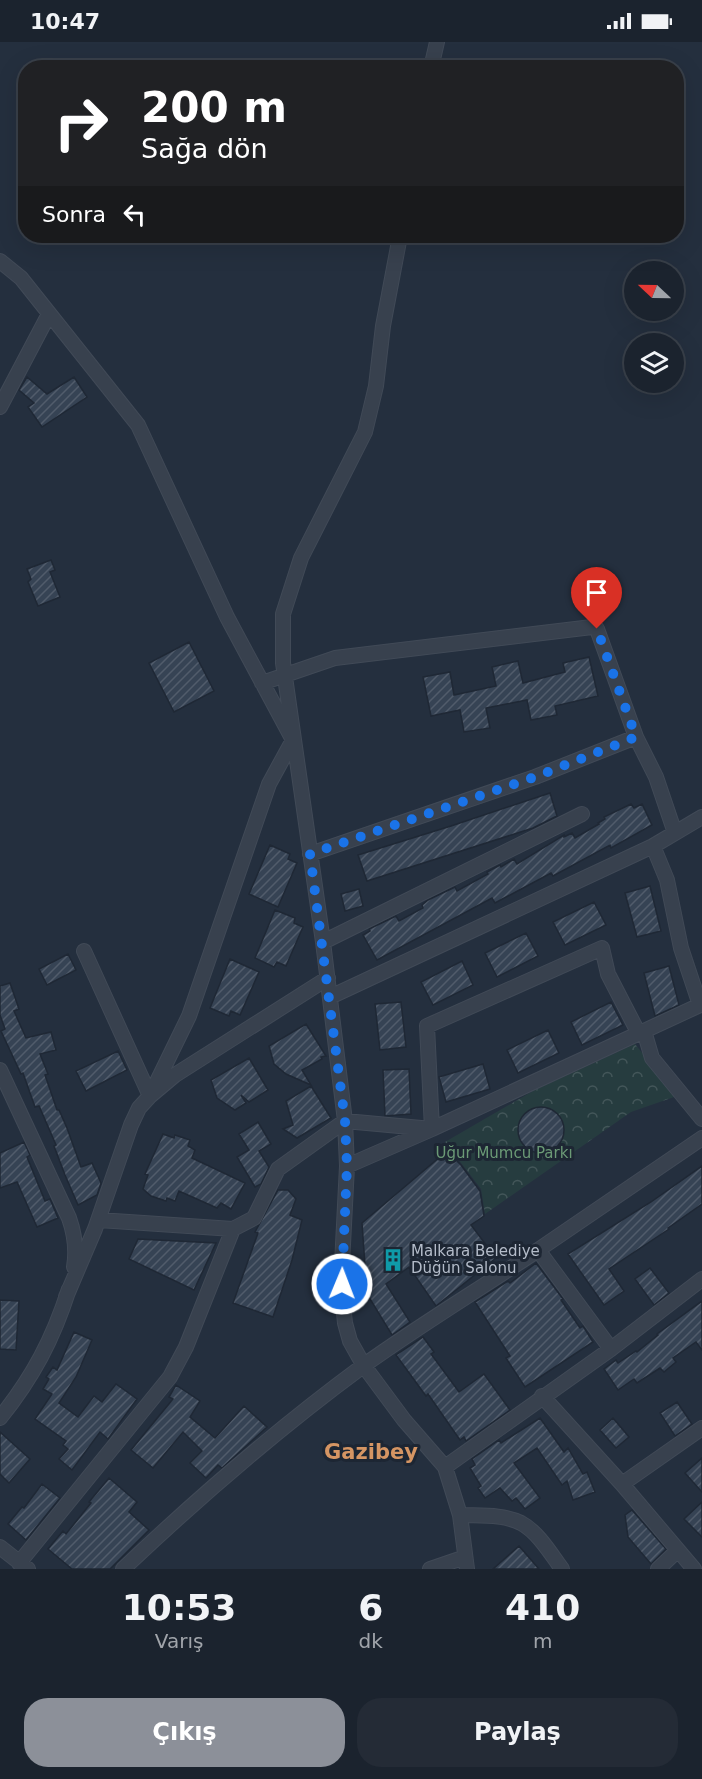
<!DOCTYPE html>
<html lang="tr">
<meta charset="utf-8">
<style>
body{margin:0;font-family:"DejaVu Sans",sans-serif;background:#242b36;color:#f1f3f6;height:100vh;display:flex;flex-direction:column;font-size:22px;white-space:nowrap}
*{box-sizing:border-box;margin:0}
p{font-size:20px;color:#a0a4aa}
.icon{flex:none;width:33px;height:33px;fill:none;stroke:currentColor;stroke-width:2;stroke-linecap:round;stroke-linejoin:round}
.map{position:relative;height:1527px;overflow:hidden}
.drawer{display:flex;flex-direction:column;background:#1b232e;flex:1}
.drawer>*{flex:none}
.banner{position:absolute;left:18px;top:18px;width:666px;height:183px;border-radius:24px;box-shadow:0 6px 24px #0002,0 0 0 2px #39404a;background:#202124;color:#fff;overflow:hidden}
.needle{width:39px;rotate:292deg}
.tools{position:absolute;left:624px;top:219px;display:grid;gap:12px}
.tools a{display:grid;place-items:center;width:60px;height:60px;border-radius:50%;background:#1b232e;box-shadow:0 6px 24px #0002,0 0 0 2px #39404a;font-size:30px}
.pin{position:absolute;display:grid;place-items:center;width:51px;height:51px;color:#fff;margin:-62px -26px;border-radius:50% 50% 50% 0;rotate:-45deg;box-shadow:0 0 6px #0007}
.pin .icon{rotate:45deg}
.me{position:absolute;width:66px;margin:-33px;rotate:1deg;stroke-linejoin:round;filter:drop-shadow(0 0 4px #0008)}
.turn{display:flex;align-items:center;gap:21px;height:126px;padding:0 24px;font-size:27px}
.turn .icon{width:78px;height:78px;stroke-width:2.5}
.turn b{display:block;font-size:42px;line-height:51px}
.then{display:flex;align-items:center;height:57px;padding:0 24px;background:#0003;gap:12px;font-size:22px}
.eta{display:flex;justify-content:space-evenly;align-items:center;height:102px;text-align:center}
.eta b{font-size:36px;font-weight:700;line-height:42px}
.button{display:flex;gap:12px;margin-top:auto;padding:12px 24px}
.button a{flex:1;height:69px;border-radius:24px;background:#8c9099;color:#fff;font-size:24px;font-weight:700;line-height:69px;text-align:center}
.button a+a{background:#242b36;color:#f1f3f6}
.status{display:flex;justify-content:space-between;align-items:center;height:42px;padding:0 30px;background:#1b232e;direction:ltr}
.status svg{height:16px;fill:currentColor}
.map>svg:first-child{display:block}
.park{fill:url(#park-crowns)}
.building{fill:url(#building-hatch);stroke:#1f2835;stroke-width:1.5}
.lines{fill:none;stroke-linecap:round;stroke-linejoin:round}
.minor-casing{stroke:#414a57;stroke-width:16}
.minor{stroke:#38414e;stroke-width:14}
.route{stroke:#1a73e8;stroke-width:10;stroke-dasharray:0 18}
.labels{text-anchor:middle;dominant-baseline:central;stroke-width:6;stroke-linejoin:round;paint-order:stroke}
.park-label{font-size:15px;fill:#6b9a76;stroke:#1d2633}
.poi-label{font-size:15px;fill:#b4bcc9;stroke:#1d2633;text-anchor:start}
.district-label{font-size:21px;font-weight:bold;fill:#d59563;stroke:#1d2633}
</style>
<div class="status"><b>10:47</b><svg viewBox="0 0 49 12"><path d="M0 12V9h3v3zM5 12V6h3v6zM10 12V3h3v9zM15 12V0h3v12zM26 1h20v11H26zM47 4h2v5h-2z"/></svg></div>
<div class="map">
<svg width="702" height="1527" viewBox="0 0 702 1527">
<defs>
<pattern id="park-crowns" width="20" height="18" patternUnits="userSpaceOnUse" patternTransform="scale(1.5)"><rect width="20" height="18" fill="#263c3f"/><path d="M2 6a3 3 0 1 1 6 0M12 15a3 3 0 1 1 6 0" fill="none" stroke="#435659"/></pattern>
<pattern id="building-hatch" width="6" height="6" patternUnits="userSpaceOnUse" patternTransform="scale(1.5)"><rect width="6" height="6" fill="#364354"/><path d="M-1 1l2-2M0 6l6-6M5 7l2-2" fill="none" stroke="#515c6b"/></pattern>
</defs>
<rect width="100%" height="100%" fill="#242f3e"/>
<path class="park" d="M635 1002 677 1054 631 1070 485 1172 481 1147 445 1100 533 1049Z"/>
<path class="building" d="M27 335 47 352 74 335 87 355 42 385 28 365 34 361 19 348Z
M51 518 55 528 50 530 60 555 38 564 28 540 31 537 27 527Z
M189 600 214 649 174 670 149 621Z
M589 615 598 654 555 664 557 673 531 678 527 658 486 666 490 686 464 690 460 668 431 674 423 635 450 630 454 653 496 644 492 625 518 619 523 641 565 630 563 621Z
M550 751 557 774 533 786 367 839 358 813 451 784Z
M631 762 634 766 642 762 652 783 611 806 610 803 553 834 551 831 495 861 492 856 377 918 363 893 370 889 369 887 396 874 399 879 423 866 422 863 428 858 455 845 457 849 488 832 487 830 500 823 501 825 514 817 517 822 564 793V795L572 791 575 796 599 782 598 781 605 777 604 775Z
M270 803 290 812 288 817 297 821 278 865 249 852Z
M650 844 661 889 637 895 625 851Z
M359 847 363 864 345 869 341 852Z
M594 860 606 883 565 903 553 880Z
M275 868 295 876 294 881 303 885 286 924 277 920 274 925 255 916Z
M526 891 538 914 497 935 485 911Z
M68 912 76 928 47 943 39 927Z
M230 917 259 930 240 973 231 969 229 974 210 966Z
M462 919 473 943 433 963 421 940Z
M669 924 679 963 655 974 644 931Z
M10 941 19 967 14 969 26 996 51 990 56 1008 40 1012 48 1032 45 1033 57 1068H59L67 1086 81 1125 92 1121 101 1141 97 1153 78 1163 65 1133 54 1104 56 1103 39 1064 35 1065 23 1031 21 1032 1 989 5 987 0 973V944Z
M401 960 406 1005 380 1008 375 962Z
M611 960 623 983 582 1003 571 980Z
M306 982 326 1014 321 1015 322 1017 302 1028 311 1043 286 1032 274 1022 269 1004Z
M548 988 559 1011 518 1031 507 1008Z
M118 1009 127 1028 86 1049 76 1029Z
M249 1016 268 1048 249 1060 241 1053 246 1061 235 1068 217 1056 211 1038Z
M483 1022 490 1047 446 1060 439 1035Z
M409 1027 411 1072 385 1074 383 1028Z
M311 1044 331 1076 297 1096 283 1087 293 1083 286 1059Z
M518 1088a23 23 0 1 1 46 0a23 23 0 1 1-46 0Z
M258 1080 271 1102 259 1109 269 1125 261 1142 255 1145 237 1115 249 1108 239 1092Z
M163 1092 174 1096 175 1093 190 1098 188 1104 195 1108 192 1116 245 1141 231 1167 221 1161 217 1166 179 1149 175 1159 167 1156 166 1159 151 1154 143 1147 148 1133 145 1132Z
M24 1100 30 1113 27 1115 45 1159 50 1157 58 1176 37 1185 17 1140 0 1146V1111Z
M447 1109 461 1123 480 1149 484 1174 471 1183 496 1216 436 1264 409 1225 386 1242 410 1280 392 1293 367 1252 362 1181Z
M702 1124V1162L668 1186 669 1187 609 1227 624 1249 604 1263 568 1212 651 1160Z
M278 1148H288L296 1157 290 1173 302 1178 292 1218 273 1275 233 1261 258 1191 255 1190Z
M138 1197 216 1201 194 1248 129 1217Z
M536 1221 563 1257 561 1258 580 1286 583 1284 593 1300 525 1345 506 1316 510 1314 475 1260 508 1239 510 1241Z
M650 1226 669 1251 654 1263 635 1237Z
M0 1258 19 1259 16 1308 0 1307Z
M702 1259V1308L696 1300 673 1316 676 1320 664 1330 660 1326 637 1341 634 1337 618 1348 604 1327 616 1318 618 1321 636 1309 637 1310 658 1293 657 1292Z
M74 1290 92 1298 76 1335 59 1361 78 1375 94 1354 102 1360 116 1342 137 1357 108 1397 100 1390 72 1428 59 1417 68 1407 63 1403 66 1399 35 1377 52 1352 43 1347 49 1337 46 1335 53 1325 57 1328Z
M423 1295 434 1310 431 1312 459 1350 484 1332 510 1368 466 1399 464 1395 460 1398 428 1352 426 1354 396 1313Z
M176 1343 200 1359 190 1375 215 1396 244 1364 267 1385 222 1426 218 1423 206 1436 190 1421 202 1409 183 1390 153 1426 131 1408 173 1357 169 1355Z
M677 1360 692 1382 675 1394 660 1371Z
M540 1376 564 1410 568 1406 583 1432 587 1430 595 1450 573 1458 567 1439 562 1443 537 1406 514 1421 540 1456 525 1467 516 1456 512 1459 500 1446 485 1456 478 1446 481 1444 470 1426 475 1423 472 1417 499 1398 501 1401Z
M613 1376 629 1395 616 1406 600 1388Z
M0 1390 30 1417 9 1441 0 1432Z
M702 1416V1450L685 1431Z
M109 1436 137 1460 129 1470 149 1488 110 1527H72L48 1507 63 1489 66 1492 91 1461 89 1460Z
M42 1442 60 1456 26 1498 8 1482 22 1465 24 1466Z
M702 1460V1495L684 1477Z
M632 1468 666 1507 651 1522 628 1495 625 1473Z
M519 1504 539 1527H493Z"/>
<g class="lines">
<g class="minor-casing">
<path id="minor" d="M431 26 437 0
M400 194 383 284 376 344 365 390 301 516 283 572V621L323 900 345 1079 347 1124 341 1242 345 1281 350 1299 364 1324 404 1378 445 1425 460 1473 467 1527
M0 219 21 236 138 383 227 575 293 698 269 742 189 974 150 1054
M0 365 49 272
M262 641 335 616 592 585 597 587 636 695 656 735 675 791
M653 804 667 838 681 906 700 963 644 989 652 1016 702 1077
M310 812 535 735 636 695
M323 900 582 772
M84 909 150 1054
M330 955 653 804 702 775
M0 1028 69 1176C75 1193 77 1207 74 1225
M347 1124 432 1087 427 984 602 906 608 932 639 992
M99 1178 233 1187 254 1176 278 1127 345 1079 432 1087 644 989
M538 1208 702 1096
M66 1255 95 1187 131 1083 139 1066 150 1054 175 1033 328 936
M542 1354 622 1442 694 1527
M0 1376C33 1335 53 1297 69 1247
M445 1425 611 1307 702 1237
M622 1442 702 1386
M460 1473C480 1474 503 1472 521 1481 538 1490 551 1512 562 1527
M0 1505 28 1527
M19 1521 170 1335 186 1305 233 1187
M123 1527C199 1455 279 1386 363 1324 420 1283 480 1247 538 1208L611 1307
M430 1527 465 1515
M658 1527 678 1508"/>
</g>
<use href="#minor" class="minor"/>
</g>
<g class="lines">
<path class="route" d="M342 1242 347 1124 345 1079 310 812 535 735 636 695 597 587"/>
</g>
<defs>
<g id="building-bare" transform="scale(1.8)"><path d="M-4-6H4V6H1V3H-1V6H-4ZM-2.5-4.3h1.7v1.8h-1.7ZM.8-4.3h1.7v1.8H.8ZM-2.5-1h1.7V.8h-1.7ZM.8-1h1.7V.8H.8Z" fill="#0f9aa8" stroke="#1d2633" stroke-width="2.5" paint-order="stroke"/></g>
</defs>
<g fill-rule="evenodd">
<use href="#building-bare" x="393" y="1218"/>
</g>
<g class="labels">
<g class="park-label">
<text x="504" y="1111">Uğur Mumcu Parkı</text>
</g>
<g class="poi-label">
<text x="411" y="1209">Malkara Belediye<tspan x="411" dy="17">Düğün Salonu</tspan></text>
</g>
<g class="district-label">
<text x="371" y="1410">Gazibey</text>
</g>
</g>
</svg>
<div class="tools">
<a><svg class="needle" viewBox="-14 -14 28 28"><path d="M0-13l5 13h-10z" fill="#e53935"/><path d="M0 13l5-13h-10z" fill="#a0a4aa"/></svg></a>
<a><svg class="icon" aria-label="layers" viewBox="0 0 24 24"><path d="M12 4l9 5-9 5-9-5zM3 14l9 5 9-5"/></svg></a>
</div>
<div class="pin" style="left:597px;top:587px;background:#d93025"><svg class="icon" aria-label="arrive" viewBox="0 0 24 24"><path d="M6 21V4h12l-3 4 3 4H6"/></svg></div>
<svg class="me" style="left:342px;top:1242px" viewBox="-20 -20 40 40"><circle r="17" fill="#1a73e8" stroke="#fff" stroke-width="3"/><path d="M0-11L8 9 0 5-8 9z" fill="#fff"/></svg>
<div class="banner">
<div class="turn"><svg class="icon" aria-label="right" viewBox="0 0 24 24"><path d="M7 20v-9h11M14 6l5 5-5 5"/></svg><div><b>200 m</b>Sağa dön</div></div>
<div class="then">Sonra<svg class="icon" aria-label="left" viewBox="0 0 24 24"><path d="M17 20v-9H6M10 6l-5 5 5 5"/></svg></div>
</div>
</div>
<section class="drawer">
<div class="eta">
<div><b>10:53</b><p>Varış</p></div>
<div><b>6</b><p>dk</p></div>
<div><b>410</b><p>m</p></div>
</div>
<div class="button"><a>Çıkış</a><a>Paylaş</a></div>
</section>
